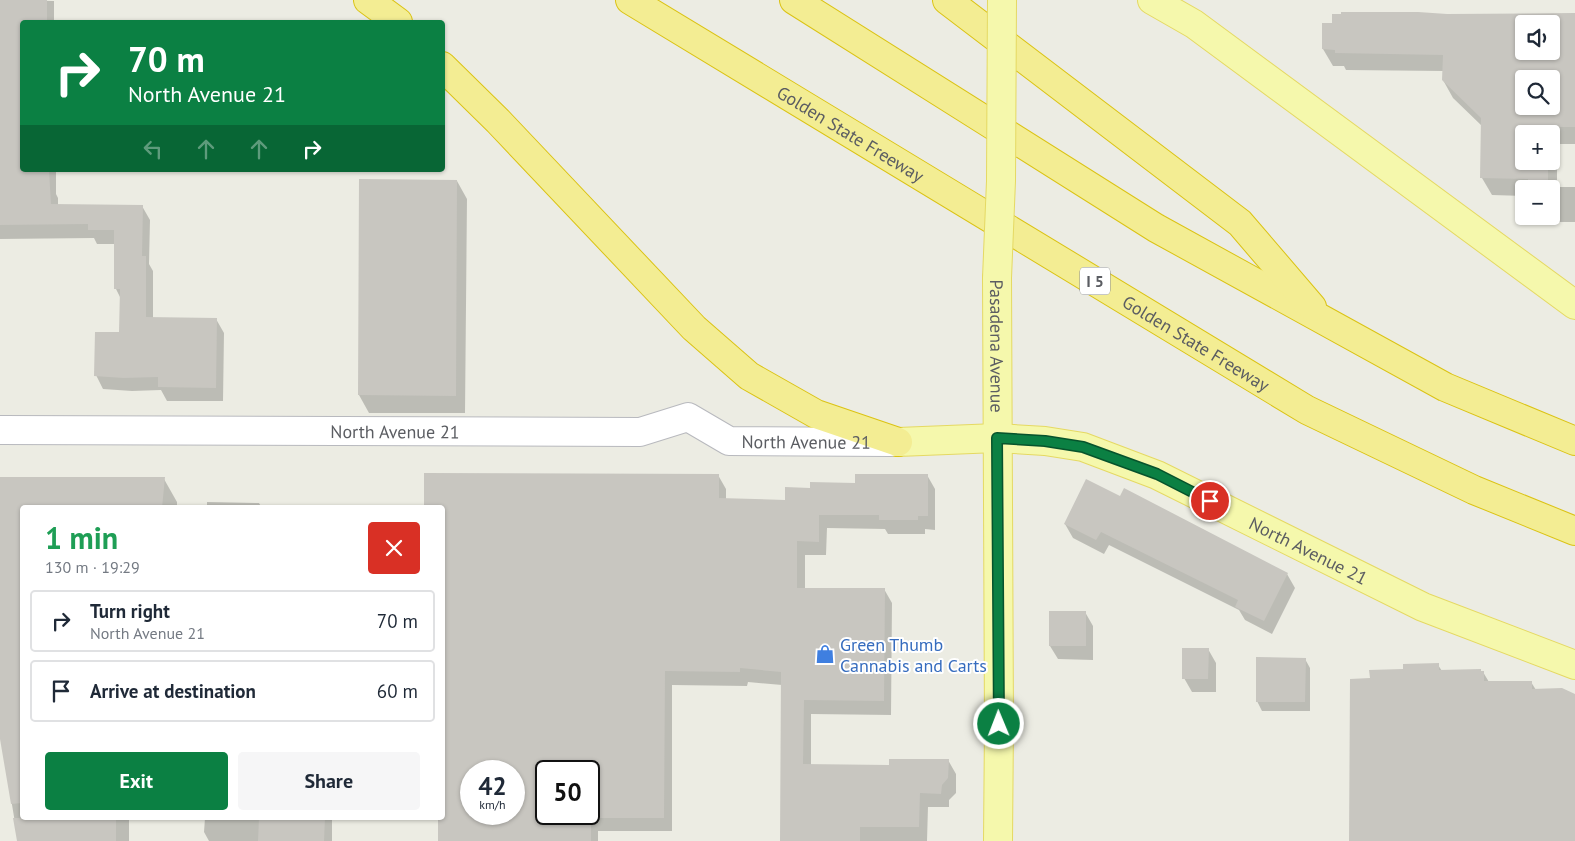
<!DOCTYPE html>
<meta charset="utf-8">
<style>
body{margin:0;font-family:"PT Sans",sans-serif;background:#f6f6f7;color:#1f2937;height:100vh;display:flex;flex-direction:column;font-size:19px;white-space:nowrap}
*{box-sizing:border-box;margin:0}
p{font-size:16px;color:#747a83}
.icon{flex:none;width:28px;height:28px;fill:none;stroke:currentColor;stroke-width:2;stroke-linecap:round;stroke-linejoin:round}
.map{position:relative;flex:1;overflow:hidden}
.details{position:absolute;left:20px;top:505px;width:425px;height:315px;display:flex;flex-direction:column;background:#fff;border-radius:5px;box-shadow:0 1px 4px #0004}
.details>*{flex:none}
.top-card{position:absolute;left:20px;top:20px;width:425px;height:152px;border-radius:5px;box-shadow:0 1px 4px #0004;background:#0b8043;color:#fff;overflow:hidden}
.tools{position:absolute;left:1515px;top:15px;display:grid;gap:10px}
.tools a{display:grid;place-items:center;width:45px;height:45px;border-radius:5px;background:#fff;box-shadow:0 1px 4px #0004;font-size:25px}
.speed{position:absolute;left:460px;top:760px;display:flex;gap:10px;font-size:25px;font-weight:700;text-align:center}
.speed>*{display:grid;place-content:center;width:65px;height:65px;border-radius:50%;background:#fff;box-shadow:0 1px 4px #0004;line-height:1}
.speed small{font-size:12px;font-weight:400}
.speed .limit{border:2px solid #111;border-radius:8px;background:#fff;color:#111}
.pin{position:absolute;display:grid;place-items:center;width:42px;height:42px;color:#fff;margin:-21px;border:2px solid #fff;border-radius:50%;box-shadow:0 1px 5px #0007}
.me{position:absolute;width:55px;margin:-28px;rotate:359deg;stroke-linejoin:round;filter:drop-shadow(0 0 4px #0008)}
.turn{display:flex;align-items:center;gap:18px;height:105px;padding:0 25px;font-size:22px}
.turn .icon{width:65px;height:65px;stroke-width:2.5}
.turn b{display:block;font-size:35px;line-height:42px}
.lanes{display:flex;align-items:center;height:48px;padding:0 25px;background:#0003;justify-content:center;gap:25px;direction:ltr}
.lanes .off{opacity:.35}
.round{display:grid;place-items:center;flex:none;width:52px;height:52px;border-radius:5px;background:#f6f6f7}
.head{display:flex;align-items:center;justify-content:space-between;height:85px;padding:0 25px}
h1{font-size:30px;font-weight:600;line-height:38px;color:#1e9e55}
.action{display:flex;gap:10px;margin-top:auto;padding:10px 25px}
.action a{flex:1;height:58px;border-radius:5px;background:#0b8043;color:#fff;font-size:20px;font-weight:600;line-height:58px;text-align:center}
.action a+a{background:#f6f6f7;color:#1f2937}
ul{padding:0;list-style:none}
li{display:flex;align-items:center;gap:15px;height:62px;margin:0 10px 8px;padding:0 15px;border:2px solid #e0e1e3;border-radius:5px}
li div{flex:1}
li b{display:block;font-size:19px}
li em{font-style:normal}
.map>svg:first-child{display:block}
.shadow{fill:#0003;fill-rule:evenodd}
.building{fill:#c8c6c0;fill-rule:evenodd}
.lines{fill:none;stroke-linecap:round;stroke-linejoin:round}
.minor-casing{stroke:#b8b9be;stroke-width:30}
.major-casing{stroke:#e5d963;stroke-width:30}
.highway-casing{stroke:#dbc314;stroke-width:30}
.minor{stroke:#fff;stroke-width:28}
.major{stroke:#f5f8ac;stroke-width:28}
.highway{stroke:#f3ed93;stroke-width:28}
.major-bridge-casing{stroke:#e5d963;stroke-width:30;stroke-linecap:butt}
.major-bridge{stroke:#f5f8ac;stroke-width:28}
.route-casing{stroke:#07532c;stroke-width:12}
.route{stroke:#0b8043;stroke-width:9}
.labels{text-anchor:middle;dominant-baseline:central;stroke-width:4;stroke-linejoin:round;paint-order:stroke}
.shield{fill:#fff;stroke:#8c8e91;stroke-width:1}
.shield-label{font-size:16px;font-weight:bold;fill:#5b5d62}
.street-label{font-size:18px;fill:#5b5d62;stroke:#fff}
.shop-label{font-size:18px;fill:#366cbe;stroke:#fff;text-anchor:start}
</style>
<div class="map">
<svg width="1575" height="841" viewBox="0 0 1575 841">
<rect width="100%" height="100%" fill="#ecece3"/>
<path class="shadow" d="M0 0 54 1V22H22V170H56V194L58 198V205L142 206 150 220 149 264 153 271V318L216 319 224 333 223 401H167L161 390 132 391 103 389 96 375 120 334 121 299 116 289V244H97L94 238 0 239Z
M1575 14V144H1557V187H1575V222H1539L1535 216H1551V189H1524V196L1492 195 1482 178V126L1453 98 1443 80V71L1346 70 1344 66H1333L1323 49 1447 15ZM1524 24H1551V51H1524ZM1524 79H1551V106H1524ZM1524 134H1551V161H1524Z
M457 181 467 199 465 413H369L359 395Z
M718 475 726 489V500L786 501 811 489 927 475 935 489V530L925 529V534H888L885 529 827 528 826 555H805V589H884L892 603 891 715 811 714V766H890L948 760 956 774V793L949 800V807H928L927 841H781L782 685 748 682 747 686 672 685V831H598V841H440V818H442V508ZM471 771H514V814H471ZM546 771H589V814H546Z
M0 479H164L177 502V508H22V818H129V841H18L0 732Z
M1120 497 1287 574 1295 588 1272 634 1245 620 1239 610 1109 545 1104 554 1073 538 1065 524Z
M207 502 259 503 262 508H207Z
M1085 612 1093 626V660L1058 659 1050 646Z
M1208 649 1216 663V692H1192L1184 678Z
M1305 659 1310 668V711H1262L1257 701Z
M1438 665 1442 671 1483 672 1489 682H1531L1536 690 1575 695V841H1350L1371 680 1405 670Z
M205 818H332V841H209L204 832Z"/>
<path class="building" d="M0 0H47V22H22V170H49L51 204 143 205 142 256H146V317L217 318 216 388 158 387V377L124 378 94 376 95 332H119L120 289H114V230H88V224L0 225Z
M1341 12H1418L1447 14 1575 13V127H1548V134H1524V161H1548V189H1528V179L1480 178 1481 118 1442 80 1443 55 1335 53V50L1322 49V23H1332V14H1341ZM1524 24H1551V51H1524ZM1524 79H1551V106H1524Z
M359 179 457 180 456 396 358 395Z
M424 473 719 474V498L785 500V487L810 488V482L855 483V474H928V516H918V520H879V515H819V542L797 541V588H885L884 701 804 700 803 764 889 765V759H949L948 778 942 785 941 794 920 793 919 827H860V841H780L781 672 740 668V672L665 671 664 818H591V841H438V818H442V508H424ZM471 771H514V814H471ZM546 771H589V814H546Z
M0 477H165L162 508H22V803L11 804 0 739Z
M1086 479 1120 496 1124 488 1288 573 1264 621 1235 607 1238 600 1101 532 1096 540 1064 524Z
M1049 611H1086V646H1049Z
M1182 648H1209L1208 679H1182Z
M1256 657 1306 658 1305 702H1256Z
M1439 663V670L1481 669V671H1484V681H1532V689L1562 688 1575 694V841H1349L1350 679 1370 678 1369 670 1403 669V664Z
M13 818H116V841H17Z
M259 818H325L324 841H258Z"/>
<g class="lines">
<g class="minor-casing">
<g id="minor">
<path id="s1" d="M0 430 640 432 688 417 729 441 891 442"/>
</g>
</g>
<g class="major-casing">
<g id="major">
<path d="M1152 0 1194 24 1575 305"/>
<path id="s2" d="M997 278 999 725 998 841"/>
<path id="s3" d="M898 442 997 438 1045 441 1083 447 1157 475 1423 607 1575 665"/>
</g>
</g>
<g class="highway-casing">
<g id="highway">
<path d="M368 0 398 22"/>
<path id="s4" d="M630 0 1307 410 1474 490 1575 531"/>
<path d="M794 0 1156 228 1445 387 1575 441"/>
<path d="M947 0 1240 223 1312 307"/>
<path d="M442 66 498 121 694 328 749 376 816 414 898 442"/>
</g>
</g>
<use href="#minor" class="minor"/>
<use href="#major" class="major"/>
<use href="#highway" class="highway"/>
<g class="major-bridge-casing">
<path id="major-bridge" d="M997 278 1001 181 1002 0"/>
</g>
<use href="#major-bridge" class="major-bridge"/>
</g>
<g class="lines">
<g class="route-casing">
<path id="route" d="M999 724 997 438 1045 441 1083 447 1157 474 1210 501"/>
</g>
<use href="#route" class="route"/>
</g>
<defs>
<g id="shop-bare" transform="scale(1.5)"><path d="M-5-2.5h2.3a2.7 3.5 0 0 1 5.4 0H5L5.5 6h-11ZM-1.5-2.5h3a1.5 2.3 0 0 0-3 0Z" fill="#3f7fe0" stroke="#fff" stroke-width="2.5" paint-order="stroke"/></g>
</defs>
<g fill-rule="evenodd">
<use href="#shop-bare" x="825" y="654"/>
</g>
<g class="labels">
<rect class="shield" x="1080" y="267.5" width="30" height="27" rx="4"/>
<g class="shield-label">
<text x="1095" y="281">I 5</text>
</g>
<g class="street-label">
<text stroke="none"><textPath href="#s4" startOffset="258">Golden State Freeway</textPath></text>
<text stroke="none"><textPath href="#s4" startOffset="662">Golden State Freeway</textPath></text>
<text stroke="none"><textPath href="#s2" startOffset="68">Pasadena Avenue</textPath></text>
<text stroke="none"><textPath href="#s1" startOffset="395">North Avenue 21</textPath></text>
<text stroke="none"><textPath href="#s1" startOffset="815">North Avenue 21</textPath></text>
<text stroke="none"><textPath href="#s3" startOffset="434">North Avenue 21</textPath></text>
</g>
<g class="shop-label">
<text x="840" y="644">Green Thumb<tspan x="840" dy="21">Cannabis and Carts</tspan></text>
</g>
</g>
</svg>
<div class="tools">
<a><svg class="icon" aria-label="sound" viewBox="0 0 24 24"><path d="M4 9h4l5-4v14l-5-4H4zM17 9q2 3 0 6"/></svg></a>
<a><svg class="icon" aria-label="search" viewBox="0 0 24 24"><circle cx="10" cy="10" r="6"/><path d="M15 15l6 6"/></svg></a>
<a>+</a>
<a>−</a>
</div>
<div class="speed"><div>42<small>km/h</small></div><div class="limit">50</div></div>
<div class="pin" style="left:1210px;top:501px;background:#d93025"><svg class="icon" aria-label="arrive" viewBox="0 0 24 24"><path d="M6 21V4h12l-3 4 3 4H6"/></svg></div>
<svg class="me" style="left:999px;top:724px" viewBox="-20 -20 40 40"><circle r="17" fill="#0b8043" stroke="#fff" stroke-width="3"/><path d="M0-11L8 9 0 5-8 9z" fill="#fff"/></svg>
<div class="top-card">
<div class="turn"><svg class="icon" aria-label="right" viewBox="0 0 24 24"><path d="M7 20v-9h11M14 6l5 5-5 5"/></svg><div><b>70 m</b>North Avenue 21</div></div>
<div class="lanes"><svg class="icon off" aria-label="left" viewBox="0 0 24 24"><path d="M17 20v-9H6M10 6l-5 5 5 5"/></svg><svg class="icon off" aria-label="ahead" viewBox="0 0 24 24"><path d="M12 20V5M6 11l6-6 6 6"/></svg><svg class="icon off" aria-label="ahead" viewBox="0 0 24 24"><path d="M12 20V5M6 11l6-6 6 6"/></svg><svg class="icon" aria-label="right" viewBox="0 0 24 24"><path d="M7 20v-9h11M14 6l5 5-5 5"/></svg></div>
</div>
<section class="details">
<div class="head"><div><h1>1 min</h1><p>130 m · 19:29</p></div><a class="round" style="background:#d93025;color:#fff"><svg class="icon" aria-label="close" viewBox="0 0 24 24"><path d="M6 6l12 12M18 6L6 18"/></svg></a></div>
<ul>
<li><svg class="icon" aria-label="right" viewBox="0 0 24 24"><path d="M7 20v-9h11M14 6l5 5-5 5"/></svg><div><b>Turn right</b><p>North Avenue 21</p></div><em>70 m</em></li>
<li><svg class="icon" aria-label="arrive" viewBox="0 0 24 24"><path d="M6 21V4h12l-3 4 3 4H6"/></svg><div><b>Arrive at destination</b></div><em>60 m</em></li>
</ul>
<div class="action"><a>Exit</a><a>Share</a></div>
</section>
</div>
